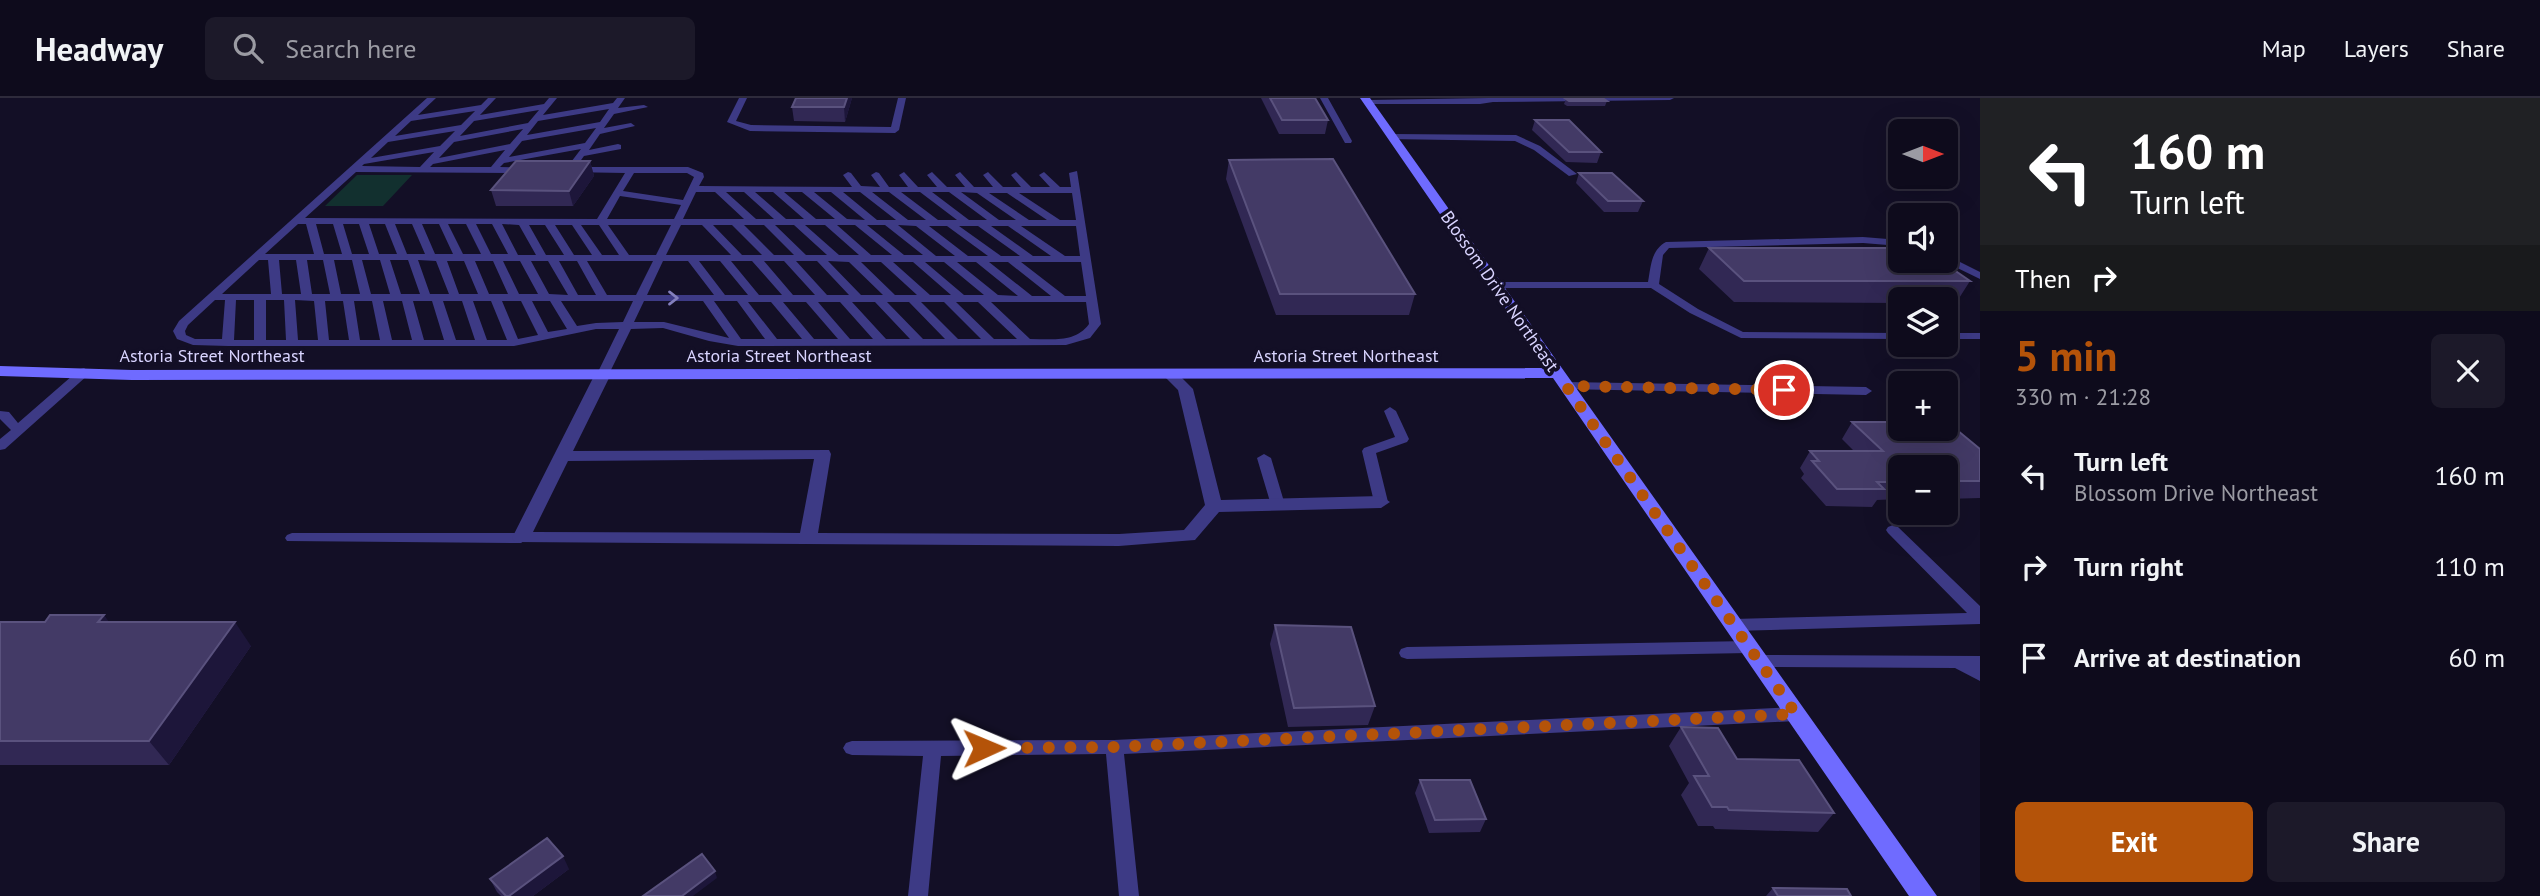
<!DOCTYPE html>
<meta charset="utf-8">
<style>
body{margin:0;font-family:"PT Sans",sans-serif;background:#1c1929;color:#f1f3f6;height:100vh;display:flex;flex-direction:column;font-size:26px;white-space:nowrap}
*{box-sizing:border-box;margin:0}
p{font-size:23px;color:#9b9ba3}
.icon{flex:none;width:38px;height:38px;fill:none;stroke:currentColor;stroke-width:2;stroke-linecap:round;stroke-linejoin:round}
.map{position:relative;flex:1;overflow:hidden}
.details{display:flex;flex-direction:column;background:#0e0b1c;width:560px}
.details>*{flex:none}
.top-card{background:#202124;color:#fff;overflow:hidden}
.needle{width:46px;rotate:90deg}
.buttons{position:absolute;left:1888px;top:21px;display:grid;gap:14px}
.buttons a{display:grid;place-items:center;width:70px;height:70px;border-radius:10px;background:#0e0b1c;box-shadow:0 7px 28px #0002,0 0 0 2px #2e2b3b;font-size:35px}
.pin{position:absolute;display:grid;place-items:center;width:60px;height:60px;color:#fff;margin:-30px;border:4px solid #fff;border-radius:50%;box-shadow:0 2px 7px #0007}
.me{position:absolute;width:77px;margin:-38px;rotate:89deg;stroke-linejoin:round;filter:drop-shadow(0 0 5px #0008)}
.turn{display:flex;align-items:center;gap:24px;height:147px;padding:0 35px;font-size:32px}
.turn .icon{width:91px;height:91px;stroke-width:2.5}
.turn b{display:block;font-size:49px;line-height:60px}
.then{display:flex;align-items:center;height:66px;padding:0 35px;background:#0003;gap:14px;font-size:26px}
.round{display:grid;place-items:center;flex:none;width:74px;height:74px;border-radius:10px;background:#1c1929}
.summary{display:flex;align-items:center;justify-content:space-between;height:119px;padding:0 35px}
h1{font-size:42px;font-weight:800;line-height:52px;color:#b45309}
.action{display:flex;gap:14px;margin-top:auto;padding:14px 35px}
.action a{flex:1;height:80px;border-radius:10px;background:#b45309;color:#fff;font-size:28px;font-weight:800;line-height:80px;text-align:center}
.action a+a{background:#1c1929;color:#f1f3f6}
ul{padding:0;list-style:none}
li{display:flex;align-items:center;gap:21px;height:91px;padding:0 35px}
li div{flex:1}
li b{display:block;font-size:26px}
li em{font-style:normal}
header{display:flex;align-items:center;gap:42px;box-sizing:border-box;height:98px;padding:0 35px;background:#0e0b1c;border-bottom:2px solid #2e2b3b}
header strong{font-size:33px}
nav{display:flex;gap:38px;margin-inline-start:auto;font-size:24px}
.search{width:490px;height:63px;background:#1c1929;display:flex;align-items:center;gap:18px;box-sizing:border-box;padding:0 24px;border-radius:10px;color:#9b9ba3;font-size:26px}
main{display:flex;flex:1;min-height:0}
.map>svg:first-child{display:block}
.green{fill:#12302f}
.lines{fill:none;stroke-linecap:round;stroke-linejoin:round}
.lane{fill:#3d3a85;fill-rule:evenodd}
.street{fill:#3d3a85;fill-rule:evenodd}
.secondary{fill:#6f6bff;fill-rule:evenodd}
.wall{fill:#312854}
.shaded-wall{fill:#1d163a}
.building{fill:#433a66;stroke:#5a527e;stroke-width:2}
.oneway{stroke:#837fbc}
.route{stroke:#b45309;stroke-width:12;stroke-dasharray:0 21.6}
.labels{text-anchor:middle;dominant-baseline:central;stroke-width:7;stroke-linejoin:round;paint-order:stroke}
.street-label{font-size:18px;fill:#d9d4ff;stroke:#130f26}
</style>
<header>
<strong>Headway</strong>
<div class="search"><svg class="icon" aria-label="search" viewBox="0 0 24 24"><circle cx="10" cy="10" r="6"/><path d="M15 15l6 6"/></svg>Search here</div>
<nav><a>Map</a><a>Layers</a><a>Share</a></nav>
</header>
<main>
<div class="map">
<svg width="1980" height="798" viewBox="0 0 1980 798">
<rect width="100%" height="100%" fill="#130f26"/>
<path class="green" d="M357 77H412L383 108H325Z"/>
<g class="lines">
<path class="lane" d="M427 0H436L418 17 481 7 488 0H496L480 17 544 6 549 0H557L543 17 613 5 617 0H625L618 10 644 7 648 9 614 16 604 30 631 25 635 28 600 36 589 52 618 46 621 47V51L584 58 576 69H688L703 75 704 79 699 88 852 89 843 77 848 74 851 75 861 88 880 89 871 77 876 74 879 75 889 89H908L899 77 904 74 918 89H937L927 77 932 74 947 89H965L955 77 960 74 974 89H993L983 77 988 74 1003 89H1021L1011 77 1016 74 1031 89H1050L1039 77 1044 74 1060 89H1071L1069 75 1077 73 1101 226 1090 240 1066 247 738 248 709 243 663 230 631 231 609 276 603 280 597 276 619 231H596L514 248H228L193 247 177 241 173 233 179 223ZM609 11 600 24 527 37 538 23ZM539 12 528 25 460 38 474 23ZM475 13 461 27 395 38 411 23ZM596 30 585 45 509 59 522 43ZM523 31 510 46 439 60 454 44ZM455 33 440 48 371 60 388 44ZM581 51 565 72 567 74 625 75 597 121 305 120 356 74 526 75 531 72 529 70 500 69 504 65ZM505 52 491 69H430L433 66ZM434 54 420 69 362 68 364 66ZM634 75H687L694 79 683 102 623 93ZM696 94H715L744 121H683ZM726 94H744L774 121H756ZM755 94H773L804 121H786ZM784 94H802L835 121H816ZM814 94H831L865 122 847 121ZM843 94H860L896 122H877ZM872 94H889L926 122H908ZM901 94H920L957 122H938ZM932 94H949L987 122H969ZM961 94 977 95 1016 122H999ZM989 95H1007L1047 122H1029ZM1019 95H1072L1076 122H1060ZM620 98 681 107 674 121H607ZM298 126H306L314 156H265ZM316 126H333L342 156H324ZM343 126H359L369 156H352ZM369 126H385L397 156H379ZM395 126H412L425 156H407ZM422 126H439L453 156H435ZM448 126H466L481 156H463ZM476 126H492L508 156H491ZM502 126 519 127 536 157H518ZM529 127H545L564 157H546ZM555 127H572L592 157H574ZM581 127H599L619 157H602ZM608 127H671L656 157H629ZM681 127H702L731 157H666ZM713 127H732L762 157H742ZM744 127H764L794 157H774ZM775 127H794L827 157H806ZM805 127H825L859 157H839ZM837 127H855L892 157H871ZM867 127H885L923 157H904ZM898 127 916 128 955 158H936ZM929 128H947L988 158H968ZM959 128H978L1020 158H1001ZM991 128H1008L1051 158H1033ZM1021 128H1076L1080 158H1065ZM259 162H268L271 196H222ZM279 162H296L301 196H282ZM307 162H323L330 196H312ZM334 162H352L360 196H341ZM362 162H380L390 196H371ZM390 162H408L420 196H401ZM418 162 436 163 449 196H430ZM447 163H464L478 196H459ZM475 163H493L508 196H489ZM503 163H520L538 196H519ZM531 163H548L568 197 549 196ZM559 163H577L596 197H578ZM587 163H653L636 197H607ZM663 163H688L714 197H647ZM699 163H720L748 197H725ZM731 163H752L782 197H759ZM764 163H784L815 197H793ZM796 163H817L849 197H827ZM828 163 849 164 883 197H861ZM861 164H881L917 197H895ZM893 164H913L951 197H930ZM925 164H944L984 197H964ZM957 164H976L1018 198 998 197ZM989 164H1008L1051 198H1032ZM1021 164H1081L1086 198H1065ZM215 202H225L222 241H195L186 237 185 233 188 227ZM236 202H254V242H234ZM266 202H284L286 242H266ZM295 202 314 203 318 242H298ZM325 203H343L349 242H329ZM354 203H372L380 242H360ZM383 203H402L412 242H392ZM413 203H432L444 242H424ZM443 203H462L475 242H456ZM473 203H491L507 242H487ZM502 203H521L538 237 518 241ZM532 203H550L567 231 548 234ZM561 203H633L623 224 596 225 577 228ZM644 203H703L729 240 664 224H634ZM714 203H737L765 241H741ZM748 204H771L802 241H777ZM783 204H806L838 241H814ZM818 204H840L873 241H850ZM852 204H875L910 241H886ZM887 204H909L945 241H923ZM921 204H944L981 241H958ZM956 204H978L1017 241H994ZM991 204H1086L1089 226C1075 245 1053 241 1030 241Z
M739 0H747L736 23 751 27 891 29 898 0H906L899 32 895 35 750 33 727 24Z
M1320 0H1328L1352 43 1351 45H1345Z
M1488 0H1674L1670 2 1493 4 1480 6H1368L1364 4 1368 2Z
M1392 36 1516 37 1540 48 1577 76 1569 78 1534 52 1515 43 1389 41V37Z
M1863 139 1900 142V148L1863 145 1669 150 1663 157 1659 186 1698 211 1743 234 1900 235V241L1741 240 1690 215 1651 190H1496L1491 187 1496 184H1648C1651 168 1651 152 1666 144Z
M1946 157 1980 174V181L1943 163H1946Z
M1946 235H1980V241H1946Z
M84 270 90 274 88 277 5 351 0 352V341L11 332 0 321V313L9 314 18 325 80 271Z
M1566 284 1866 289 1872 293 1866 297 1562 291 1560 288 1562 285Z
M1390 309 1396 313 1409 341 1407 344 1376 355 1388 404 1381 409 1374 404 1362 353 1364 350 1395 339 1384 313Z
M1264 356 1271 360 1285 407 1283 410 1278 412 1271 407 1257 360Z
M1893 427 1898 429 1980 508V526L1733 533 1727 531 1725 527 1727 523 1733 521 1967 515 1888 435 1886 432 1888 429Z
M292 435H521L528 440 521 445 287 443 285 440 287 437Z
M1749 543 1755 545 1757 549 1755 553 1749 555 1407 561 1401 559 1399 555 1401 551 1407 549Z
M1758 557 1980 558V583L1955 570 1758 569 1752 567 1750 563 1752 559Z
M1796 609 1802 611 1805 616 1802 621 1796 623 1124 656 1139 798H1119L1106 656 941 658 928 798H908L923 658 852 657 846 655 843 650 846 645 852 643 1114 642Z"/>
<path class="street" d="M603 271 611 276 573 353 829 352 831 356 818 435 1119 436 1184 432 1205 407 1178 292 1163 277 1171 272 1176 274 1193 291 1221 402 1381 398 1390 404 1381 410 1219 414 1195 442 1119 448 515 444 512 440 595 276ZM814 361 800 435 533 434 568 363Z"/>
<path class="secondary" d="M1360 0H1370L1937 798H1909L1553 280 132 282 0 278V268L132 272 1546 270Z"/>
</g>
<path class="wall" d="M796 0H852L845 24 794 23 792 9Z
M1261 0H1315L1328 22 1325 36H1279Z
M1566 1 1607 3 1605 8H1567L1564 6Z
M1535 22 1601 54 1597 65 1566 64 1532 32Z
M1229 62 1415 196 1409 217H1276L1226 81Z
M590 63 594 78 573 108H496L491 92Z
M1579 75 1643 103 1638 114H1604L1576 85Z
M1709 150 1970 183 1956 205H1946V201H1900V205L1734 204 1699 171Z
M1852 324 1980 351V400L1946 401V369H1900V401L1877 402 1872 409 1826 408 1801 380 1804 376 1800 370 1810 353H1854L1842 341Z
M104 517 108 524 251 548 169 667H0V524H45Z
M1275 527 1375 608 1368 627 1288 629 1270 546Z
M1681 629 1737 661 1834 715 1818 734 1715 731 1713 728H1698L1681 697 1689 685 1669 648Z
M1420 682 1486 721 1480 734 1429 735 1415 695Z
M569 771 533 798H501L497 794 490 781Z
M1773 790 1851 798H1766Z"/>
<path class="shaded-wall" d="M847 0H852L845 24 844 9Z
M590 63 594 78 573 108 569 93Z
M104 517 122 542 98 524Z
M235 524 251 548 169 667 149 643Z
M563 758 569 771 533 798H509Z
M715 773 717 780 693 798H682Z"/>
<path class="building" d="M796 0H847L844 9H792Z
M1270 0H1315L1328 22H1282Z
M1566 1H1604L1607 3H1569Z
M1535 22H1569L1601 54H1569Z
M1333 61 1415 196H1280L1229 62Z
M516 63H590L569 93 491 92Z
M1579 75H1612L1643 103H1608Z
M1709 150H1900V163H1941L1970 183H1744Z
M1946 323 1980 351V383H1946V369H1900V384H1877L1884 391H1837L1812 363H1819L1810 353H1883L1852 324H1900V331H1946Z
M50 517H104L98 524H235L149 643H0V524H45Z
M1275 527 1351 529 1375 608 1294 610Z
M1681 629 1718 630 1737 661 1799 662 1834 715 1729 712 1727 709H1712L1694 678H1709Z
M1420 682H1470L1486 721 1435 722Z
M547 740 563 758 509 798H506L490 781Z
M702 756 715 773 682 798H643Z
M1773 790 1847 791 1851 798H1778Z"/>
<defs><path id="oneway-chevron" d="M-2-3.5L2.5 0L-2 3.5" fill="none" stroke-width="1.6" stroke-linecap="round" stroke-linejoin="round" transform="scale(1.75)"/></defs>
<use class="oneway" href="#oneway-chevron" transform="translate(673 200)"/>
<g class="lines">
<path class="route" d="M984 650 1114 649 1796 616 1566 288 1784 292"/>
</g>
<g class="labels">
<g class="street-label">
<text transform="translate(1500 193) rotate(55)">Blossom Drive Northeast</text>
<text x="212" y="257">Astoria Street Northeast</text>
<text x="779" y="257">Astoria Street Northeast</text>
<text x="1346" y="257">Astoria Street Northeast</text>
</g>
</g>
</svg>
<div class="buttons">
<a><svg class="needle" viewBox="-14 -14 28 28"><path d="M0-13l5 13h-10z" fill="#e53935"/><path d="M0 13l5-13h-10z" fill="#9b9ba3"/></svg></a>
<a><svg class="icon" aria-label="sound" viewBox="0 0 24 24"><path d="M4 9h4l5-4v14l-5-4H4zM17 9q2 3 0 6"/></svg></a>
<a><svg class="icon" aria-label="layers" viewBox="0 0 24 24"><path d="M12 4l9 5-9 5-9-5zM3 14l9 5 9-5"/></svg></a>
<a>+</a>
<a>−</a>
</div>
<div class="pin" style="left:1784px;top:292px;background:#d93025"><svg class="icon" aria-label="arrive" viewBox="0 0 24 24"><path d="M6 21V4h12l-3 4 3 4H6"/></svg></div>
<svg class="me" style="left:984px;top:650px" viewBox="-20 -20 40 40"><path d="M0-17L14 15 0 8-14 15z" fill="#b45309" stroke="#fff" stroke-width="4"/></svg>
</div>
<section class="details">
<div class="top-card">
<div class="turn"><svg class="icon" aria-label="left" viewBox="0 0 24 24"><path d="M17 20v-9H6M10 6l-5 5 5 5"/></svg><div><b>160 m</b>Turn left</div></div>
<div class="then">Then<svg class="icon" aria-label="right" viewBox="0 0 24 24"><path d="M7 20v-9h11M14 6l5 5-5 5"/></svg></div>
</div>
<div class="summary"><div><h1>5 min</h1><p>330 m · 21:28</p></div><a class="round"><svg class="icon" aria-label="close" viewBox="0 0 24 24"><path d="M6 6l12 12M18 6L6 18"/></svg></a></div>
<ul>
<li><svg class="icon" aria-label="left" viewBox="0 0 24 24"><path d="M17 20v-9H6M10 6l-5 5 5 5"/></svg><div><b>Turn left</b><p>Blossom Drive Northeast</p></div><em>160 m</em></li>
<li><svg class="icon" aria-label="right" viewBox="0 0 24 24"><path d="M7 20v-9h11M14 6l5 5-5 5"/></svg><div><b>Turn right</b></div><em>110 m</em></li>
<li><svg class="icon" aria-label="arrive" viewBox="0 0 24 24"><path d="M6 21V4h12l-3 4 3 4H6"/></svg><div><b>Arrive at destination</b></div><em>60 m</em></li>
</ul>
<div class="action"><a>Exit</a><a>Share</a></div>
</section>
</main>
